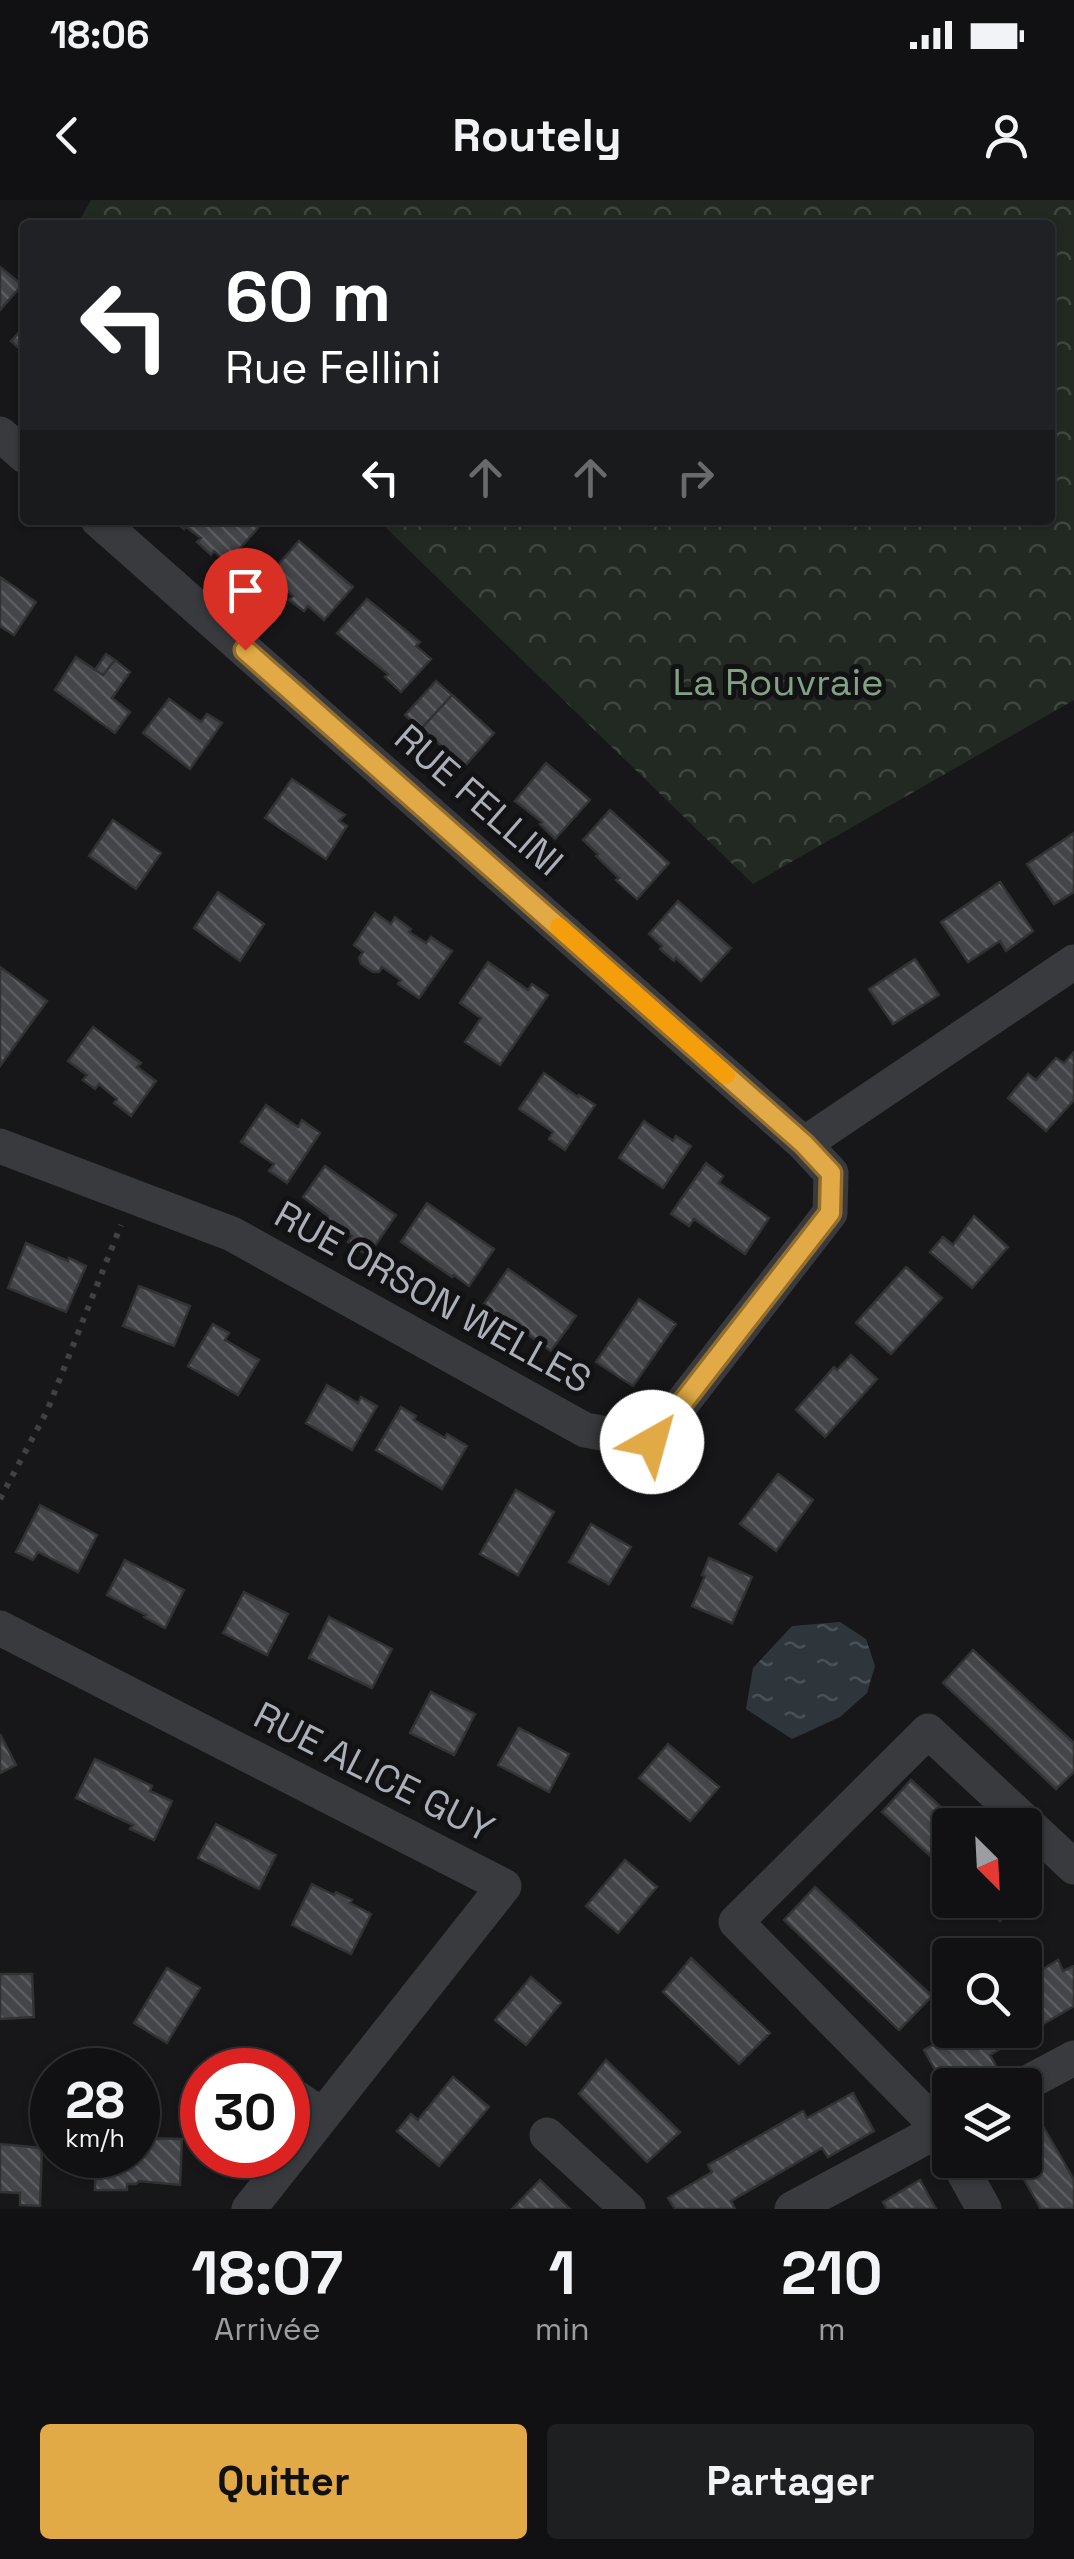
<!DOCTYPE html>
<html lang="fr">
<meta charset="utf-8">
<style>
body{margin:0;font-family:"Space Grotesk",sans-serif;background:#1e1f21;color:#f1f3f6;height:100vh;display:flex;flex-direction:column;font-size:38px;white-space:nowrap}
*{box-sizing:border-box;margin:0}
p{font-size:32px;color:#9c9da0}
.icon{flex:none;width:55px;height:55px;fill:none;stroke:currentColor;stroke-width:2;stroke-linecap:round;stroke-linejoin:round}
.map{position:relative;height:2009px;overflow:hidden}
.details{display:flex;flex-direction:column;background:#111113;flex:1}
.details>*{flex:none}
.banner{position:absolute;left:20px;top:20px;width:1035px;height:305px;border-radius:10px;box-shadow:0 2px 8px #0004,0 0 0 2px #303133;background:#202124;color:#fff;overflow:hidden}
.needle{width:65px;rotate:156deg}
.buttons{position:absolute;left:932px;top:1608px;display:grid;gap:20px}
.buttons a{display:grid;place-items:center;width:110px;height:110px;border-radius:10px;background:#111113;box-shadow:0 2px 8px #0004,0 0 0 2px #303133;font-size:50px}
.speed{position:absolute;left:30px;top:1848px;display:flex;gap:20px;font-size:50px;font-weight:700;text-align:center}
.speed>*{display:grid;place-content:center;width:130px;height:130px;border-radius:50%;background:#111113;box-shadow:0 2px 8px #0004,0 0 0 2px #303133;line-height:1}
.speed small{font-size:25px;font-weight:400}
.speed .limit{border:15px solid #d22;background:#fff;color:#111}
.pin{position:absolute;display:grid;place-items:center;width:85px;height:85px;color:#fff;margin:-102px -42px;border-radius:50% 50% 50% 0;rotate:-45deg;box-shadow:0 0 10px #0007}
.pin .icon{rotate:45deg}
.me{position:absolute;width:110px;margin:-55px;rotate:38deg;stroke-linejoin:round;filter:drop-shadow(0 0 8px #0008)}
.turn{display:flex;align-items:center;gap:35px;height:210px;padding:0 40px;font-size:45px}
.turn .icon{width:130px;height:130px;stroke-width:2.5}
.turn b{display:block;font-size:70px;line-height:85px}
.lanes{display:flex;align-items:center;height:95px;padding:0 40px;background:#0003;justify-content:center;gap:50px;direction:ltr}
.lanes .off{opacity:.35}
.eta{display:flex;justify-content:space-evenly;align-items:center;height:170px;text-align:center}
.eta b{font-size:60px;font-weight:700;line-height:70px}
.cta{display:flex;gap:20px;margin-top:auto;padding:20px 40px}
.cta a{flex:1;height:115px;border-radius:10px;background:#e2aa46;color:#111;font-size:40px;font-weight:700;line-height:115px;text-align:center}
.cta a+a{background:#1e1f21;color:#f1f3f6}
.status{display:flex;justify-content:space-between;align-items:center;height:70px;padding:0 50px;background:#111113;direction:ltr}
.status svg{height:28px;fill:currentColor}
header{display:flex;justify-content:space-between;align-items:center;height:130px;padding:0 40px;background:#111113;font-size:45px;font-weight:700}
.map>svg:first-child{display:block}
.forest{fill:url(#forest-crowns)}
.water{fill:url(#water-ripples)}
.building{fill:url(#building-back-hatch);stroke:#323235;stroke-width:2.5}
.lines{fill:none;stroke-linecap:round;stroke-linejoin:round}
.path{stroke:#3f4145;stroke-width:6;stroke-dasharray:5 8;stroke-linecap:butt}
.lane{stroke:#393a3e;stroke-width:18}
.street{stroke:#393a3e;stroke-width:35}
.route-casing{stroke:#936e2e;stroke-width:25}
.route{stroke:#e2aa46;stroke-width:18}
.slow{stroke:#f59e0b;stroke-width:18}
.labels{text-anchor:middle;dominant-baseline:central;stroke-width:10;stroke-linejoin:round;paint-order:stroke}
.park-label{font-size:38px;fill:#83a185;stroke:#121214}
.street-label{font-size:38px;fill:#abafb8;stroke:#121214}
</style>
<div class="status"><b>18:06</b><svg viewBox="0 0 49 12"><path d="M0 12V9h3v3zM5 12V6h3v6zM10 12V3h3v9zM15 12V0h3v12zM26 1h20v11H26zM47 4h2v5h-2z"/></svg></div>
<header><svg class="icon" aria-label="back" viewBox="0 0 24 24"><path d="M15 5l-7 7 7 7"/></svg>Routely<svg class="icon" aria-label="person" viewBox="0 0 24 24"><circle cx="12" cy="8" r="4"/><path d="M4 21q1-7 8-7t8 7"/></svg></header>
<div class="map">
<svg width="1074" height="2009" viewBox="0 0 1074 2009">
<defs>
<pattern id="forest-crowns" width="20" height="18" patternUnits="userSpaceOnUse" patternTransform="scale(2.5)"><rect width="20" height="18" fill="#222922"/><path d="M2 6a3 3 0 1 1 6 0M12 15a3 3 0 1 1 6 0" fill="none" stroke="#3f4640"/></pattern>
<pattern id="water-ripples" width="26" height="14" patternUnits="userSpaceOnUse" patternTransform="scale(2.5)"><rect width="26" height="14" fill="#2e363c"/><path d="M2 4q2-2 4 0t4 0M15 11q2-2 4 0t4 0" fill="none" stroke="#4a5156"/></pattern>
<pattern id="building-back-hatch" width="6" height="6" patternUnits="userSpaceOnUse" patternTransform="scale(2.5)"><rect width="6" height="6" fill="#444549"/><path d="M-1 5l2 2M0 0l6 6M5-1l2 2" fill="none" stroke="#5c5d61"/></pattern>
</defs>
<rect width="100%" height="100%" fill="#171719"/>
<path class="forest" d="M91 0H1074V500L753 684 378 320H1050V25H77Z"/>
<path class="water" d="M840 1422 866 1439 875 1466 867 1493 840 1517 792 1539 746 1509 753 1468 792 1426Z"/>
<path class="building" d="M0 67 22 85 0 110Z
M25 126V154L11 141Z
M172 320H263L264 321 227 363 214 351 211 355 197 342 201 338 186 327 184 329Z
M299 341 353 387 324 420 308 406 304 411 289 400 293 396 270 374Z
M0 377 36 402 14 435 0 426Z
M367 399 420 442 416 446 431 459 401 492 385 477 388 474 337 433Z
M106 454 115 460 103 475 95 470Z
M76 457 103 475 115 460 130 472 112 498 130 512 115 533 55 490Z
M436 481 452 495 420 530 405 515Z
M452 495 494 533 464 567 422 528Z
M169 499 201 522 207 514 222 523 190 569 143 533Z
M546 563 590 600 555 639 540 624 542 622 515 601Z
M292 579 345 615 339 621 347 626 326 659 265 618Z
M610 610 669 663 637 699 616 680 619 678 596 656 598 654 583 640Z
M113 620 161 653 136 689 89 656Z
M1074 633V692L1054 704 1027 664Z
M1000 682 1033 731 1006 751 1000 741 968 762 941 722Z
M218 692 264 724 240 761 194 728Z
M678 701 731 748 701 781 676 758 674 761 660 749 662 746 649 734Z
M375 713 391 724 395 717 411 729 409 732 426 743 431 737 452 751 419 798 398 784 401 780 382 767 379 772H373L361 764 359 758 363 752 354 745Z
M915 759 939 795 893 824 869 789Z
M488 762 528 790 532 784 548 795 500 865 465 842 481 818 460 803Z
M0 767 47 801 0 866Z
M93 827 141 863 137 867 156 881 131 916 114 903 117 899 99 884 95 889 83 880 87 875 68 861Z
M1074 852V900L1046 931 1008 898 1028 874 1036 880 1056 858 1064 863Z
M544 873 578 897 579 895 595 905 565 950 549 939 553 932 519 909Z
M266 905 298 927 302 920 320 933 287 983 269 971 274 964 241 942Z
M644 921 673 941 676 936 691 946 663 988 619 958Z
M706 963 723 976 719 983 769 1018 745 1054 694 1019 689 1026 671 1014Z
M325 966 396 1015 368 1056 348 1042 352 1036 327 1019 328 1016 303 997Z
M427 1003 494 1049 469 1086 454 1075 452 1077 401 1042Z
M974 1016 1008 1047 972 1088 930 1052 943 1037 953 1045Z
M26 1043 68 1061 69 1058 86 1066 66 1112 8 1088Z
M906 1067 942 1098 891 1154 856 1123Z
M508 1069 576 1116 551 1151 499 1114 496 1117 482 1107Z
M139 1086 190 1106 174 1146 123 1126Z
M639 1099 676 1124 633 1186 596 1162Z
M213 1124 229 1133 225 1140 259 1160 238 1195 188 1166Z
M851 1155 877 1179 825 1237 796 1210 834 1167 837 1170Z
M327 1185 358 1203 361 1197 377 1206 352 1250 306 1223Z
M401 1207 416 1216 414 1220 445 1238 447 1234 467 1246 442 1289 376 1250Z
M778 1274 813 1300 776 1351 740 1324Z
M516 1290 554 1312 518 1375 480 1354Z
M40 1305 97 1335 78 1372 38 1352 33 1360 16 1352Z
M591 1324 631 1347 609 1384 569 1362Z
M709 1358 752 1377 732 1423 692 1406 705 1376 702 1375Z
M125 1360 184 1390 165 1428 144 1417 146 1415 107 1395Z
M244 1392 288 1414 267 1455 223 1433Z
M329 1417 392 1449 372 1488 309 1458Z
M973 1450 1074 1543V1572L1056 1589 943 1483Z
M431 1492 475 1514 454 1555 410 1533Z
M519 1528 569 1554 549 1592 498 1565Z
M0 1534 16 1565 0 1573Z
M668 1544 719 1587 690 1621 639 1578Z
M95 1559 152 1586 150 1591 172 1601 154 1640 130 1629 133 1625 76 1598Z
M911 1580 961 1625H950V1674L882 1612Z
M216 1624 276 1655 259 1689 198 1658Z
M625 1660 657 1687 618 1733 586 1706Z
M312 1684 334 1695 336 1692 352 1700 350 1703 371 1714 351 1754 292 1725Z
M815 1687 932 1796 899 1830 784 1720Z
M978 1700H1020L1000 1721Z
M691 1758 770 1833 739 1864 663 1792Z
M1058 1760 1063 1771 1074 1766V1806L990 1855 996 1866 961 1885H950L948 1893 924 1850 960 1830H1025V1780Z
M167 1768 200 1788 167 1843 134 1823Z
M0 1774H32L34 1817 0 1819Z
M531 1777 561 1803 526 1845 495 1820Z
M606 1860 680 1932 647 1962 579 1894Z
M453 1877 489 1907 439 1966 397 1931 411 1914 418 1920Z
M853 1893 874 1931 828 1957 822 1948 731 2001 735 2009H675L668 1998 712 1972 708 1965 803 1911 807 1918Z
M1036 1914 1074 1980V2009H1041L1013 1960H1025V1921Z
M138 1938 182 1939 180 1985 139 1981 136 1984H127V1990H95L96 1955H138Z
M0 1944 42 1948 40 2006 20 2005V1993L0 1992Z
M540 1980 570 2009H512Z
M920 1980 936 2009H887L883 2002Z"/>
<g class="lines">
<path class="path" d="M0 1299 47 1211 121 1025"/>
<path class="lane" d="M238 1869 252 1870
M288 1882 328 1909"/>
<path class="street" d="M0 234 25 256
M804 944 1074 762
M0 946 232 1034 585 1230 652 1242 830 1013 831 973 804 944 98 320
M0 1428 504 1686 249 2009
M1023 1885 1074 1858
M547 1935 628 2009
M950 1947 940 1929 736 1722 928 1531 1074 1667
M957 1960 984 2009
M792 2009 950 1924"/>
</g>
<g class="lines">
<g class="route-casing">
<path id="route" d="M245 450 804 944 831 973 830 1013 652 1242"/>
</g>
<use href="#route" class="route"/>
<path class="slow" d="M559 727 726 875"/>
</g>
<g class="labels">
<g class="park-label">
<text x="778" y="482">La Rouvraie</text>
</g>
<g class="street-label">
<text transform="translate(479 600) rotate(41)">RUE FELLINI</text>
<text transform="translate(433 1097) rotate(29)">RUE ORSON WELLES</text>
<text transform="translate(374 1572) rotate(27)">RUE ALICE GUY</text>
</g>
</g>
</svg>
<div class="buttons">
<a><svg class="needle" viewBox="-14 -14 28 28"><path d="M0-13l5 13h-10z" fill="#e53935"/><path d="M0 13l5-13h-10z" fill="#9c9da0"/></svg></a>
<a><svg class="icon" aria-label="search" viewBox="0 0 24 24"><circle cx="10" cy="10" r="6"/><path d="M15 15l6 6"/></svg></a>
<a><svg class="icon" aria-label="layers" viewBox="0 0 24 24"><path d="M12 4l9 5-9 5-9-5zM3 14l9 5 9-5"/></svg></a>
</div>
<div class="speed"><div>28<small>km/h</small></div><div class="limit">30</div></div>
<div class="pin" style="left:245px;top:450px;background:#d93025"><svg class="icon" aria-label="arrive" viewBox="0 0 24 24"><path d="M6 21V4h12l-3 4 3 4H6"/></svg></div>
<svg class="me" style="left:652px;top:1242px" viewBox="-20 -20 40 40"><circle r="19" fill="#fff"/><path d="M0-13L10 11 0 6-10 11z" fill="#e2aa46"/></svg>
<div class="banner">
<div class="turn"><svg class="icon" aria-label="left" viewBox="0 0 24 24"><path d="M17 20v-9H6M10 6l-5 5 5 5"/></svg><div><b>60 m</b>Rue Fellini</div></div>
<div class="lanes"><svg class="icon" aria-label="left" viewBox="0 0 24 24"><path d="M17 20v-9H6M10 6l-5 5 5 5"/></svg><svg class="icon off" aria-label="ahead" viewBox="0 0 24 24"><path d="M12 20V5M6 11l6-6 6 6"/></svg><svg class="icon off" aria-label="ahead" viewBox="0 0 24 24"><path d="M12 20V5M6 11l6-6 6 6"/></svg><svg class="icon off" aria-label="right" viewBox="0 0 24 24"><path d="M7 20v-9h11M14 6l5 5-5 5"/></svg></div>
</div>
</div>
<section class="details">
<div class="eta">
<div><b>18:07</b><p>Arrivée</p></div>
<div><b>1</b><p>min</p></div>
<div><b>210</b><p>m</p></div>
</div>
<div class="cta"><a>Quitter</a><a>Partager</a></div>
</section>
